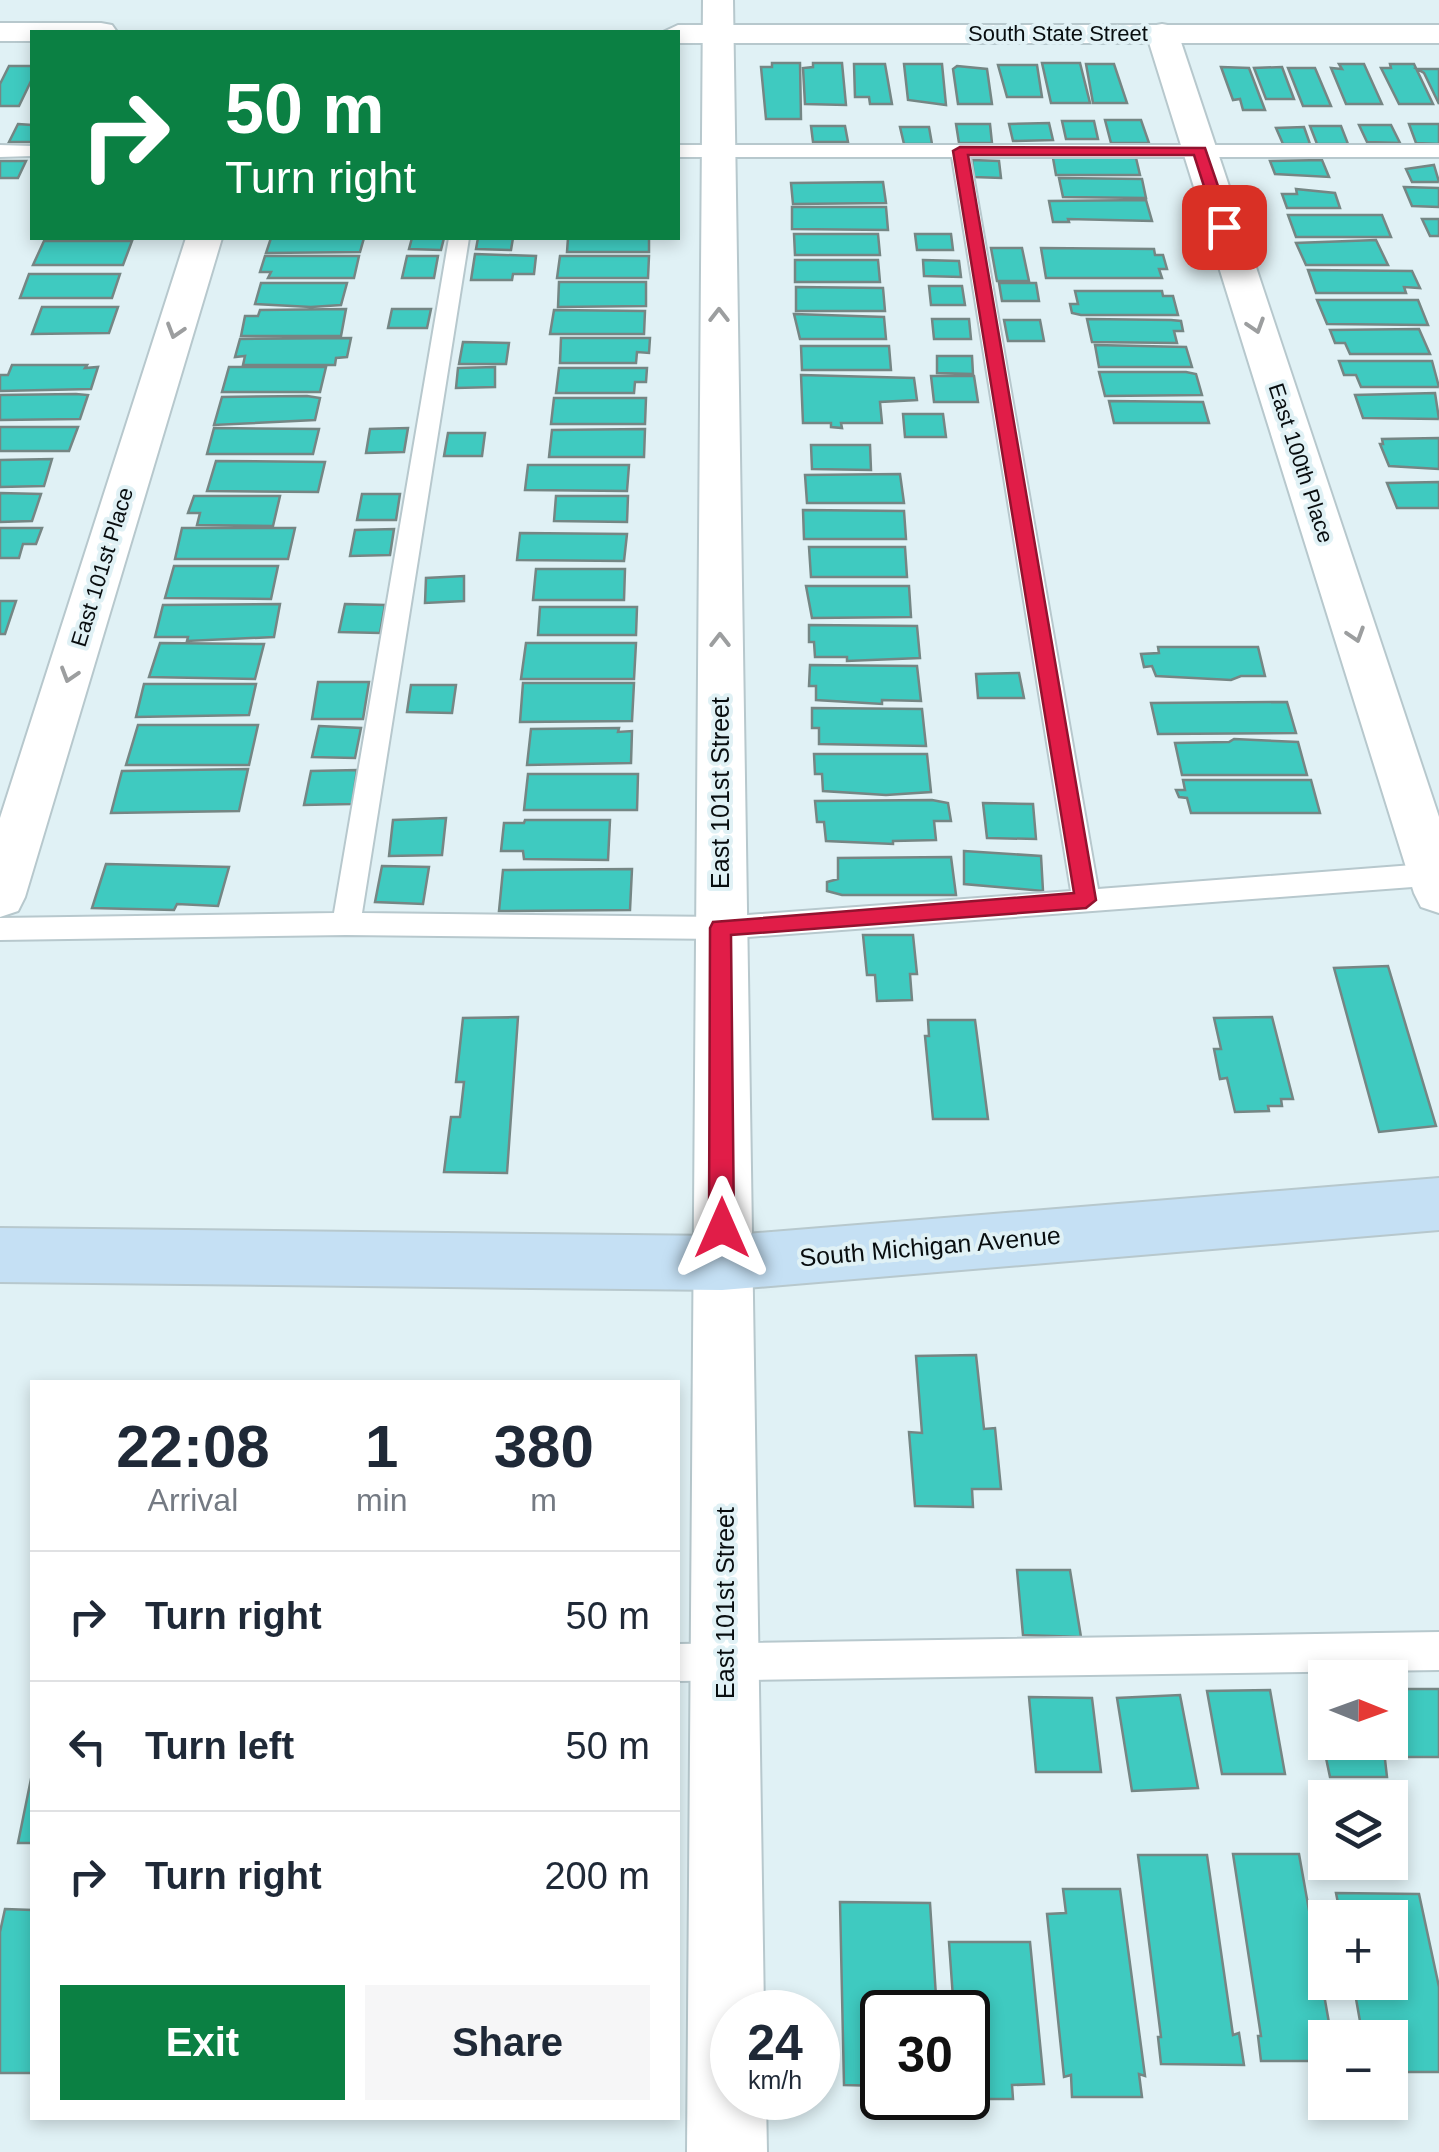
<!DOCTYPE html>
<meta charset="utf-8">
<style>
body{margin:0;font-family:Helvetica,sans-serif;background:#f6f6f7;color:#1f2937;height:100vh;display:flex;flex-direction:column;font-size:38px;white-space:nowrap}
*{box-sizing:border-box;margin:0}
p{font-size:32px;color:#747a83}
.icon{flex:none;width:55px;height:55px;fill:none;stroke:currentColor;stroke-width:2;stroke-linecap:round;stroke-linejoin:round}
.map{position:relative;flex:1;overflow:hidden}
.drawer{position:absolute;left:30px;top:1380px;width:650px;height:740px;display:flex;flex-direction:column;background:#fff;border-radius:0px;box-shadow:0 5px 15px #0003}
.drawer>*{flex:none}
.top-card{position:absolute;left:30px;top:30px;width:650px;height:210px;border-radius:0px;box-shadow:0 5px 15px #0003;background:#0b8043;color:#fff;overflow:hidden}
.needle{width:65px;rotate:91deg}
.fabs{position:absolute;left:1308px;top:1660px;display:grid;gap:20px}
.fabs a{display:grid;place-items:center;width:100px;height:100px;border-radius:0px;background:#fff;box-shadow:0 5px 15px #0003;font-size:50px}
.speed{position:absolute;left:710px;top:1990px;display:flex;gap:20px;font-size:50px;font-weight:700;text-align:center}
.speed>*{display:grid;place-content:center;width:130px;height:130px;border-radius:50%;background:#fff;box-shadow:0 5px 15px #0003;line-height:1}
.speed small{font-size:25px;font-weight:400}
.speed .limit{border:5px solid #111;border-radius:15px;background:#fff;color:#111}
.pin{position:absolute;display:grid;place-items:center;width:85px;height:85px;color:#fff;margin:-42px;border-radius:20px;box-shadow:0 5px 15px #0006}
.me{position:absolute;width:110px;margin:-55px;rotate:0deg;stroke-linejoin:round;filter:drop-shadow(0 0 8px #0008)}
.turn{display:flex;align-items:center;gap:35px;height:210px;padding:0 30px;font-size:45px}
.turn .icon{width:130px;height:130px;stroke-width:2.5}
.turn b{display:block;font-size:70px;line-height:85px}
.eta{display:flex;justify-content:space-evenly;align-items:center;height:170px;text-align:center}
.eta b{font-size:60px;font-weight:700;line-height:70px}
.action{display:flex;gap:20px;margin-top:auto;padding:20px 30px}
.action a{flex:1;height:115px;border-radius:0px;background:#0b8043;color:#fff;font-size:40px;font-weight:700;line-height:115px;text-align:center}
.action a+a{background:#f6f6f7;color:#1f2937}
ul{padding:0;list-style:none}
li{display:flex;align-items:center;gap:30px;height:130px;padding:0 30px;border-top:2px solid #e0e1e3}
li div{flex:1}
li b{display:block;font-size:38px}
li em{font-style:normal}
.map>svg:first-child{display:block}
.building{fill:#3fcac0;stroke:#758684;stroke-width:2.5}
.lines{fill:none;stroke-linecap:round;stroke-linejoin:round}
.service-casing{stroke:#b7c8cd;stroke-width:4}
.minor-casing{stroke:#b7c8cd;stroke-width:4}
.tertiary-casing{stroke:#b7c8cd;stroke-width:4}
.secondary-casing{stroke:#b7c8cd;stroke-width:4}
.service{fill:#fff;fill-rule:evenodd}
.minor{fill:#fff;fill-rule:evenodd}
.tertiary{fill:#fff;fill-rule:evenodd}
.secondary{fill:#c5e0f4;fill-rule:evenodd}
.oneway{stroke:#9c9e9f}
.route{fill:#e11d48;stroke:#92132f;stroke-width:2.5}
.labels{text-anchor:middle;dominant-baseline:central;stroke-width:8;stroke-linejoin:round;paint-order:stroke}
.far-street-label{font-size:22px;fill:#080d0f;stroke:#e0f1f5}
.street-label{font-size:25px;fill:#080d0f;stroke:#e0f1f5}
</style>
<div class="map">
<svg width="1439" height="2152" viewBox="0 0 1439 2152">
<rect width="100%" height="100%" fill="#e0f1f5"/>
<path class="building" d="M772 63H800L801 119H766L761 67H772Z
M813 63H842L846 105 805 104 803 68 813 67Z
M1042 63H1080L1090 103H1051Z
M854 64H885L892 104H870L869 97H855Z
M904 64H942L946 105 908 100Z
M1086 64H1114L1127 103H1093Z
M1339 64H1364L1382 104H1346L1331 68 1342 69Z
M1390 64H1414L1433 104H1399L1381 68H1391Z
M998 65H1037L1042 97H1007Z
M9 66H32V79L19 106H0V84Z
M957 66 987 69 992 104H958L953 69Z
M1221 67 1249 68 1265 110H1243L1240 99 1233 100Z
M1282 67 1294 99H1266L1254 68Z
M1288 68H1315L1331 106H1303Z
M1417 69H1439V104L1424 73Z
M1105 120H1141L1149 143H1111Z
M1062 121H1094L1098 139H1066Z
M1049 123 1053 140 1013 141 1009 124Z
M18 124 32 125V142H9Z
M956 124H990L992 143H959Z
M1409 124H1439V144L1416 143Z
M1359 125H1391L1400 143 1367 142Z
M811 126H845L848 142H813Z
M1310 126H1341L1348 144H1317Z
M900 127H929L932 144H904Z
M1304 127 1310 144H1283L1276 128Z
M1063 156 1136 158 1140 175H1056L1053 158Z
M972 160 999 161 1001 178 974 177Z
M1322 160 1329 177 1275 174 1270 161Z
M0 161H26L18 178H0Z
M1434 165 1439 182H1412L1406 169Z
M1059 178 1142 179 1146 198 1063 197Z
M883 182 886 203 793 204 791 183Z
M1404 187 1439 188V207L1412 206Z
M1296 189 1335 193 1340 208H1287L1282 194H1297Z
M1146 200 1152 221 1068 219 1069 222H1053L1049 201Z
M792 207H886L888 230 792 229Z
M1288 215H1382L1391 237H1296Z
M1422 219H1439V236H1430Z
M794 234H878L880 255H795Z
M915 234H951L953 250H917Z
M271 238H364L360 252 266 253Z
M412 238H444L441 250 409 249Z
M478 238H513L511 250 476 249Z
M568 238H649V252H567Z
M1376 240 1388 265H1306L1296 243Z
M44 241H132L123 265H33Z
M991 248H1022L1029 281H997Z
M1041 248 1154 249 1155 255H1163L1167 269H1159L1162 278H1046Z
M475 254 536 256 534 274H513L512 280H471Z
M265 256H359L354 278H268L271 272H260Z
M407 256H438L434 278H402Z
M560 256H649L648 278H557Z
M795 260H878L880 282H795Z
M923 260 959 261 961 277 924 276Z
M1308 270 1412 271 1420 288 1404 287 1406 293H1316Z
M29 274H120L112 298H20Z
M559 282H646V306L558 307Z
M261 283H347L341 305 311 307 255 304Z
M999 283H1036L1039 301H1002Z
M929 286H962L965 305H931Z
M796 287 883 288 885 311H796Z
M1075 291H1162L1163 296H1173L1178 315H1081L1072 313 1070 304H1078Z
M1317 300H1418L1428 325 1327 324Z
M42 307H118L109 333 32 334Z
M346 309 341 336H241L245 316H258L260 310Z
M392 309H431L427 328H388Z
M554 310 645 311 644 334H550Z
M794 314 884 317 886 339H800Z
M932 319H969L971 339H934Z
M1087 319 1171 320 1181 321 1183 331H1174L1177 343 1092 342Z
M1004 320H1040L1044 341H1008Z
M1419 329 1430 354H1350L1345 343H1335L1330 330Z
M351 338 347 357 336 358 335 365H243L245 356 235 357 240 339Z
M561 338H650L649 353 637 352 636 363H560Z
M463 342 509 343 506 364H459Z
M1095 345 1186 347 1192 367H1099Z
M801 346H889L891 370H802Z
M937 356H972L973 374 937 373Z
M1339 361H1432L1439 387H1361L1356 375H1344Z
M12 365H87L85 368 98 367 91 389 0 391V375H8Z
M229 367H326L320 392H222Z
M495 367V387L456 388 458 368Z
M559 368H647L646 382H635L634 393H556Z
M1099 372H1186L1196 374 1202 395 1105 396Z
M801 375 914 378 917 400 880 402 882 423H841L842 428 831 427V423H803Z
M931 376H974L978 402H934Z
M1435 393 1439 419 1363 418 1355 395Z
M0 395 76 394 88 395 80 419 0 420Z
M307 396 320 398 315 420 214 425 222 397Z
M554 398H646L645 424H551Z
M1109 401 1203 402 1209 423H1114Z
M903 414H943L946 437H905Z
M0 427H78L69 451H0Z
M214 428 319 429 313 454H207Z
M408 428 404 452 366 453 370 429Z
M645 429 644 457H549L552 430Z
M448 433H485L482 456H444Z
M1439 438V469L1389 466 1380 444H1383L1382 439Z
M811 445H870L871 470 812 469Z
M52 459 44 486 0 487V460Z
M216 461 325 462 318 492 207 491Z
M528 465H629L627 491 525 490Z
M900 474 904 503H807L805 475Z
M1439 482V508H1397L1387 483Z
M0 493 41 494 32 521 0 522Z
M362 494H400L396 520H357Z
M194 496H280L273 526 197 525 200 513H188Z
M556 496H628L627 522 554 521Z
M803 510 904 511 906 539H804Z
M0 528H42L36 544H23L19 558H0Z
M182 528H295L288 559H175Z
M394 529 390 555 350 556 355 530Z
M520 533 627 534 624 561 517 560Z
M809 547H905L907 577H811Z
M174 566H278L271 599 165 598Z
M536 569H625L624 600H533Z
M464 576V601L425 603 426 578Z
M806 586H909L911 617 812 618Z
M0 601H16L5 634H0Z
M280 604 274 637 187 641 188 637H155L163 605Z
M345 604 385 605 380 633 339 632Z
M540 607H637L636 635H538Z
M809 625 917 626 920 658 847 661V657H815L814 642H809Z
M160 643 264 644 255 679 149 677Z
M526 643H636L634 679H521Z
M1158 647H1258L1265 676H1241L1231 680 1156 676 1152 666 1144 667 1141 654 1159 653Z
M810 665 917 666 921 701 882 700V704L816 700V686H809Z
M1019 673 1024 698H978L976 674Z
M318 682H369L363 719H312Z
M523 683H634L632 721 520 722Z
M144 684H256L249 715 136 717Z
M411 685H456L452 713 407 712Z
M1287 702 1296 733 1158 734 1151 703Z
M812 708 922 709 926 746 819 744V728H812Z
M138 725H258L249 765H126Z
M319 726 361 728 355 758 312 757Z
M619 728 618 732 632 731 631 763 527 765 531 729Z
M1234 739 1298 742 1307 775H1182L1175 743 1229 742Z
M814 754H927L931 792 886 795 823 791 822 774H815Z
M248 769 239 811 111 813 122 771Z
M357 770 352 804 304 805 311 771Z
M528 774H638L637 810H524Z
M1183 780H1311L1320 813H1191L1187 798 1179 797 1176 790H1185Z
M932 800 948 803 951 821H934L936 840 893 841V844L826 841 824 822H817L815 801Z
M983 803 1033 804 1036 839 987 838Z
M446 818 442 855 389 856 393 820Z
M525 820H610L608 860 524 859 523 851H501L504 823H524Z
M964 851 1041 856 1043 891 964 884Z
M951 857 956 895H842L827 891V882L838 879V858Z
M106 864 229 867 218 906 177 904 174 910 92 908Z
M382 866 429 867 423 904 375 902Z
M632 869 630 910 499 911 503 870Z
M863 935H913L917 974H910L912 1000 877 1001 875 975H867Z
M1388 966 1436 1126 1379 1132 1334 968Z
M518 1017 507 1173 444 1172 451 1117H460L464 1082H456L463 1018Z
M1272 1017 1293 1099H1281L1282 1106H1268L1269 1111 1235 1112 1227 1078 1220 1079 1214 1049H1221L1214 1018Z
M928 1020H975L988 1119H933L925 1036H929Z
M976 1355 984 1429 995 1428 1001 1489H972L973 1507 915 1506 909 1432 922 1433 916 1356Z
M1017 1570H1070L1081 1637 1023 1635Z
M1310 1682H1325V1742H1383L1387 1777H1330Z
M1390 1689H1439V1757H1397L1390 1724Z
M1270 1690 1285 1774H1222L1207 1691Z
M1180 1695 1198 1788 1132 1791 1117 1698Z
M1029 1697 1092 1698 1101 1772H1036Z
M32 1774V1843H18Z
M1233 1854H1299L1331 2034 1336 2038H1325V2061H1261L1258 2036H1261Z
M1138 1855H1207L1233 2035 1239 2033 1244 2065 1161 2064 1158 2037H1161Z
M1063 1889H1120L1145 2076 1139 2074 1142 2097H1072L1071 2075 1064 2077 1047 1914 1066 1913Z
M1336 1893 1419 1894 1439 1987V2072H1390V2038H1363L1353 1982H1390V1918H1341Z
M840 1902 930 1903 937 2012H882V2086L844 2085Z
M5 1909 32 1910V2073H0V1932Z
M949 1942H1030L1044 2084 1012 2085 1013 2099H960L968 2098V2012H954Z"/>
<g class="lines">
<g class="service-casing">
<path id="service" d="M0 145 32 146V156L0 157Z
M678 145H1439V157H970L1098 889 1439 863V885L721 939 346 935 0 940V918L334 913 449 238H469L362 913 721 917 1071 891 952 157H678Z
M1439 1632V1670L678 1681V1644Z"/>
</g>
<g class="minor-casing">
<path id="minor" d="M703 0H733L764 2012H732V2098H766L767 2152H687Z
M1162 24 1173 26 1178 33 1439 817V913L1421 907 1414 893 1146 33 1151 26Z
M186 238H222L25 897 18 911 0 917V818Z"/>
</g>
<g class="tertiary-casing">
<path id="tertiary" d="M0 23H101L112 25 117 32H32V41H0Z
M678 25H1439V43H678V32H663Z"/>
</g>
<g class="secondary-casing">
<path id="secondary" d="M1439 1178V1230L722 1290 0 1282V1228L722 1236Z"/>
</g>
<use href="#service" class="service"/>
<use href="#minor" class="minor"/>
<use href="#tertiary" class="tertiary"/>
<use href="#secondary" class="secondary"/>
</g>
<defs><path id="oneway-chevron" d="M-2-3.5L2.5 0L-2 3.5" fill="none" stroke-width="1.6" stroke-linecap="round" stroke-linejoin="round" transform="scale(2.5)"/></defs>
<g class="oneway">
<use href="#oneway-chevron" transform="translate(719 315) rotate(-90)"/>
<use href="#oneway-chevron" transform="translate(1256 326) rotate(72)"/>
<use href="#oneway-chevron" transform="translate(175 331) rotate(107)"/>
<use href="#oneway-chevron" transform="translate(1356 635) rotate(72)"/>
<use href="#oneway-chevron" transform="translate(720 640) rotate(-90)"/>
<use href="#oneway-chevron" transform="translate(69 675) rotate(107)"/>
</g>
<path class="route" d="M960 147 1205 148 1232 227 1224 232 1217 227 1194 155H968L1096 900 1086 908 731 935 734 1228 730 1236 722 1239 713 1236 709 1228 710 928 713 922 1074 893 953 151Z"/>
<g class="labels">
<g class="far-street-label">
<text x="1058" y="33">South State Street</text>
<text transform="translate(1301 463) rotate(72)">East 100th Place</text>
<text transform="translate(102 567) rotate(-73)">East 101st Place</text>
</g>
<g class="street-label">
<text transform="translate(720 793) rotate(-90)">East 101st Street</text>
<text transform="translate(930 1246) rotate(-5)">South Michigan Avenue</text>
<text transform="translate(725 1603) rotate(-90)">East 101st Street</text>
</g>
</g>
</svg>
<div class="fabs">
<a><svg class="needle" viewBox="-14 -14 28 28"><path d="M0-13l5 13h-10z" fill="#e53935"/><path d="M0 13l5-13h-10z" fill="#747a83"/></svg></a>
<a><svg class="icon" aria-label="layers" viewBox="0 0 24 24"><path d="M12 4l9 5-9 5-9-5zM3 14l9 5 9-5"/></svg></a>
<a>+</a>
<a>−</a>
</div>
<div class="speed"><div>24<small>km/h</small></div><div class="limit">30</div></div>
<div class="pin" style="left:1224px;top:227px;background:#d93025"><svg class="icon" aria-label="arrive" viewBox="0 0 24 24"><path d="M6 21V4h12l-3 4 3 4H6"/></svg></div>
<svg class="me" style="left:722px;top:1228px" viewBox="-20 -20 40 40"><path d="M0-17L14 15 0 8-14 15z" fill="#e11d48" stroke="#fff" stroke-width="4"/></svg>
<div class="top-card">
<div class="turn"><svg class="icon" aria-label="right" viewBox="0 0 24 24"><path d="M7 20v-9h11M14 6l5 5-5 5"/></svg><div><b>50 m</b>Turn right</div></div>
</div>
<section class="drawer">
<div class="eta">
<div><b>22:08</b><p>Arrival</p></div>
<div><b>1</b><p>min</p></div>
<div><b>380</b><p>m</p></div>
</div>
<ul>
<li><svg class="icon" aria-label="right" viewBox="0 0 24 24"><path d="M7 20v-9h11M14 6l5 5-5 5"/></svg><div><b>Turn right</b></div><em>50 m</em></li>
<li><svg class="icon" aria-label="left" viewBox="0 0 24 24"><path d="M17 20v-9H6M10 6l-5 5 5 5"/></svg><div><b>Turn left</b></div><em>50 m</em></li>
<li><svg class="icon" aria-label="right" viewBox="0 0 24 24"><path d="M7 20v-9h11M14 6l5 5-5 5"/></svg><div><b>Turn right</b></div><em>200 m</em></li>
</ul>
<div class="action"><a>Exit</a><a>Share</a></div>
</section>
</div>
